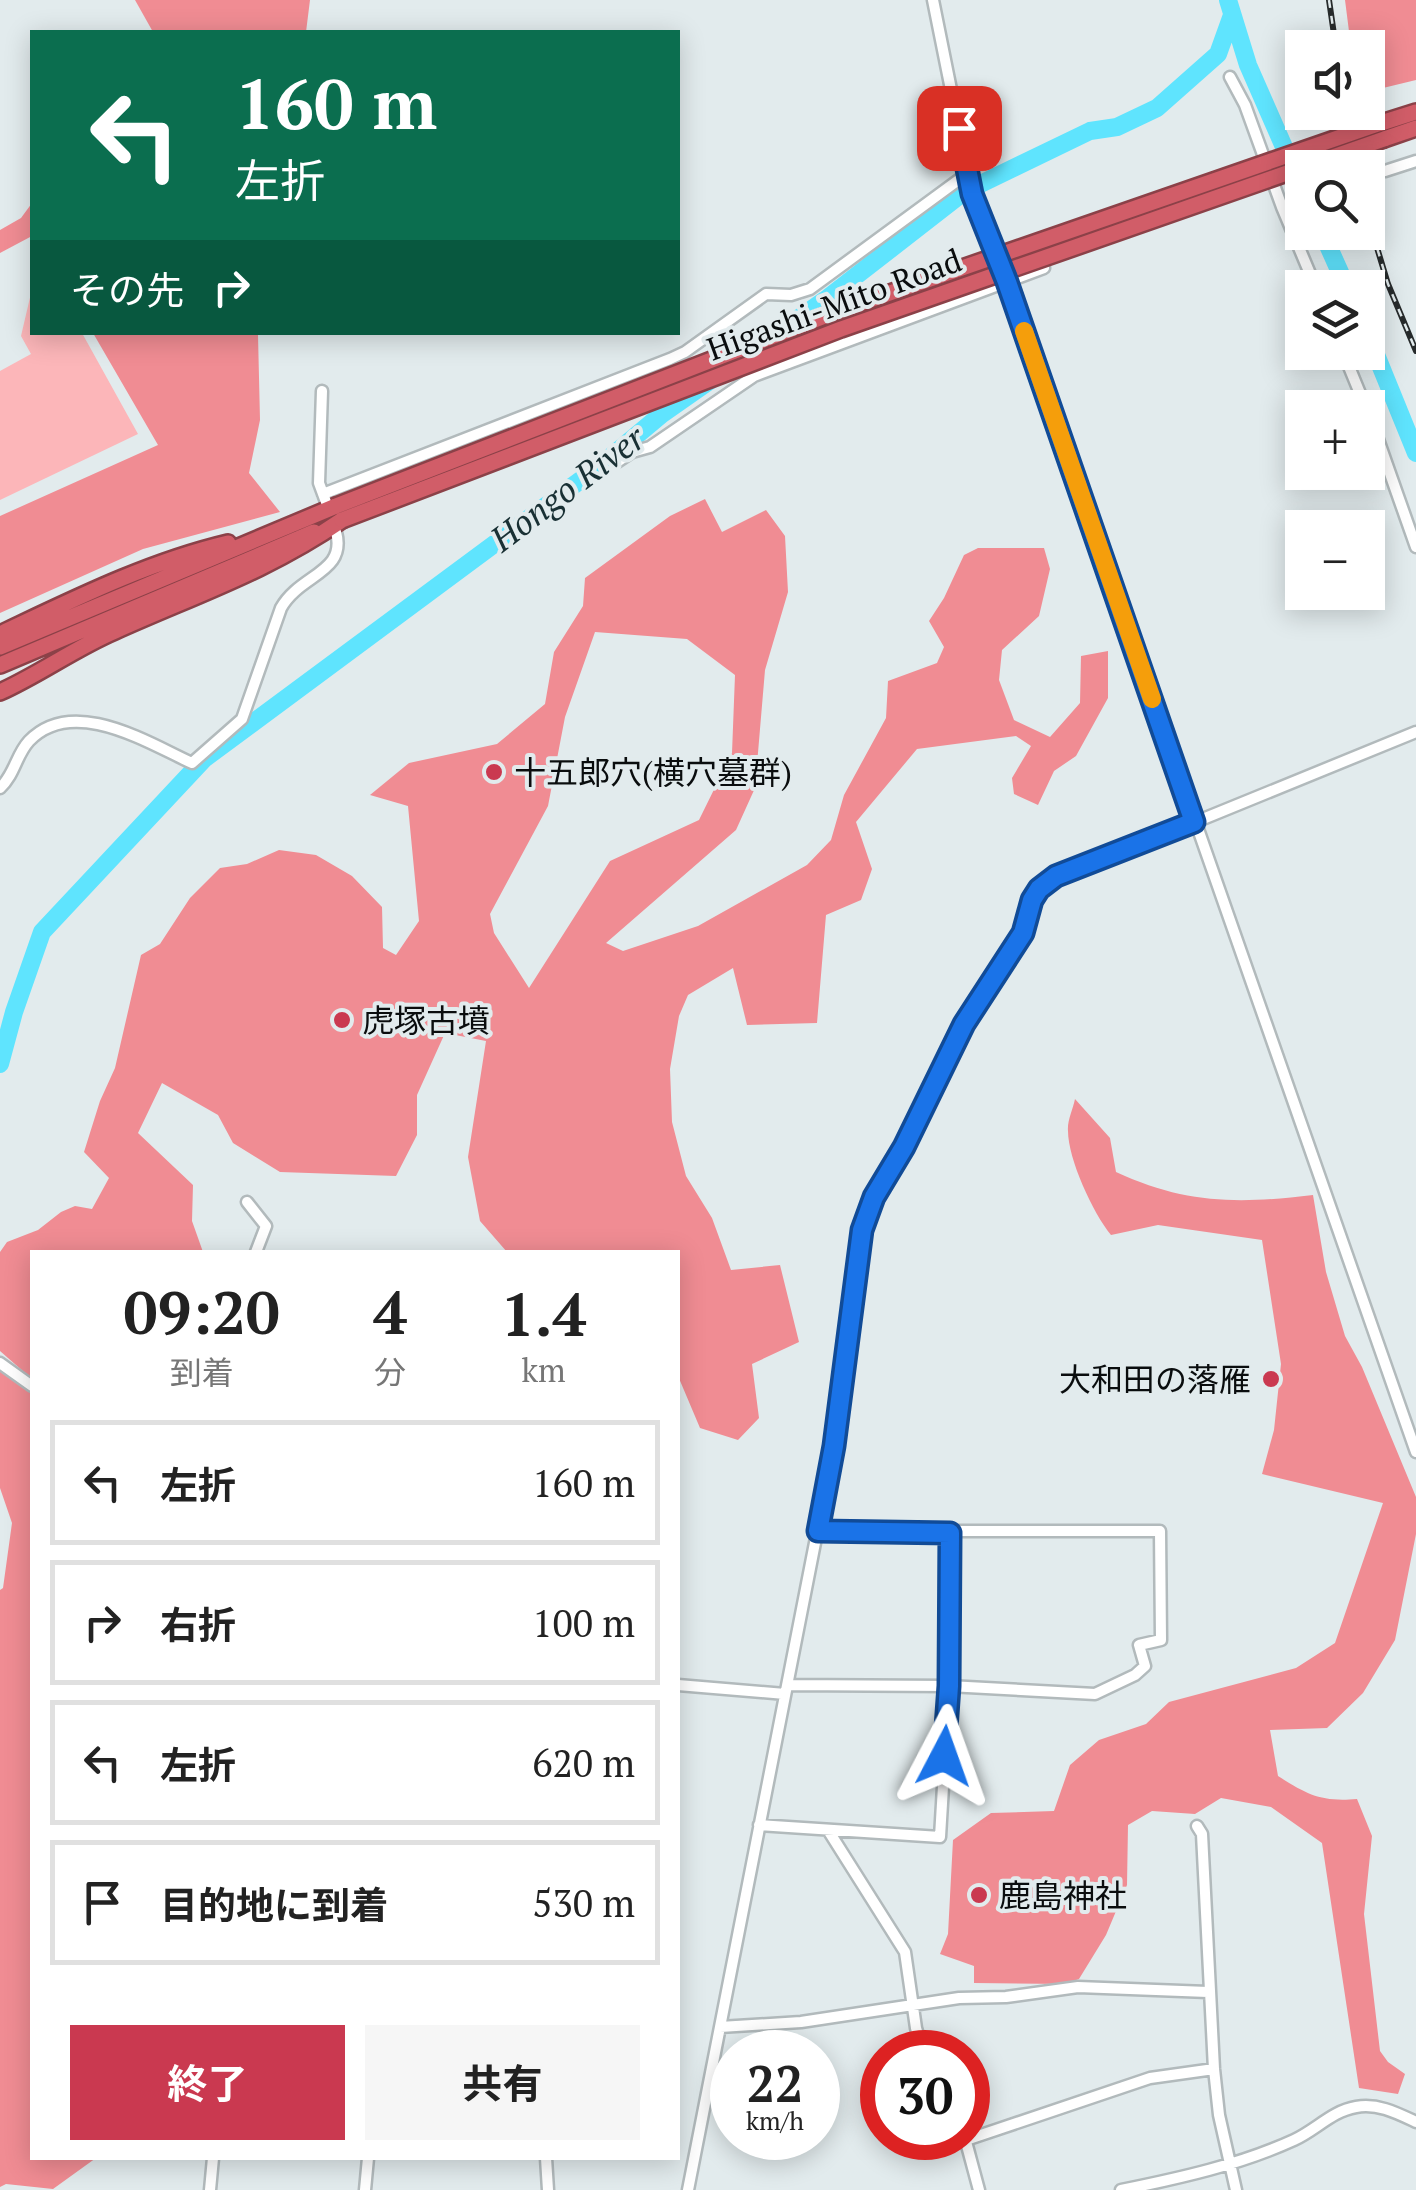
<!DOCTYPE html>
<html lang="ja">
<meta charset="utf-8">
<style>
body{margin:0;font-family:"PT Serif","Noto Sans JP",serif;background:#f6f6f6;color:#222;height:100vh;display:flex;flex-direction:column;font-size:38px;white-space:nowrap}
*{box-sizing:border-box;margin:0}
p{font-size:32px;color:#767676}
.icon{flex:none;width:55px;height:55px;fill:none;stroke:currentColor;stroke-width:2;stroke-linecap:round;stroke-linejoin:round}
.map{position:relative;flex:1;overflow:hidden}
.drawer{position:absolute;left:30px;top:1250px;width:650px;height:910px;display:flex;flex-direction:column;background:#fff;border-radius:0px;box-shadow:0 5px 25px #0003}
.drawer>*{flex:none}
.top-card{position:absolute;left:30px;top:30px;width:650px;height:305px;border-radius:0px;box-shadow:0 5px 25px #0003;background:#0b6e4f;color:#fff;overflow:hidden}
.buttons{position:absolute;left:1285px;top:30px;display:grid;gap:20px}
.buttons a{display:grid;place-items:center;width:100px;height:100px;border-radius:0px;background:#fff;box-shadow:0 5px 25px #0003;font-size:50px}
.speed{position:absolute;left:710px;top:2030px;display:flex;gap:20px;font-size:50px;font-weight:700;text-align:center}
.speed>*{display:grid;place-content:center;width:130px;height:130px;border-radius:50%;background:#fff;box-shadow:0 5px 25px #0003;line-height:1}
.speed small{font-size:25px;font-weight:400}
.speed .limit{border:15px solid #d22;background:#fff;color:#111}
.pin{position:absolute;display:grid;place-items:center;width:85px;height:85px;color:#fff;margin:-42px;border-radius:20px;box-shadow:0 5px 15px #0006}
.me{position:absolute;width:110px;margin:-55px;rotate:4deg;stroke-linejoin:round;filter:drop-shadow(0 0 8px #0008)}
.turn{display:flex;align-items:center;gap:35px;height:210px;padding:0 40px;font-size:45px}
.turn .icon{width:130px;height:130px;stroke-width:2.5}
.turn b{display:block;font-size:70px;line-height:85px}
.then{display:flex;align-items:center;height:95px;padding:0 40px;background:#0003;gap:20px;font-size:38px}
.eta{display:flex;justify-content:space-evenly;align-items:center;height:170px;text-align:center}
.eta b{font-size:60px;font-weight:700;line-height:70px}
.cta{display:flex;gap:20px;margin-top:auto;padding:20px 40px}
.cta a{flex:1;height:115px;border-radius:0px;background:#ca3950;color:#fff;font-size:40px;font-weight:700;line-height:115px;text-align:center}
.cta a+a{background:#f6f6f6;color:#222}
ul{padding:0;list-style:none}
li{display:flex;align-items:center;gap:30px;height:125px;margin:0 20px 15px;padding:0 20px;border:5px solid #e0e0e0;border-radius:0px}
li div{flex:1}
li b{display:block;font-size:38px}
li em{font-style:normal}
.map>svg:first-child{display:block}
.green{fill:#fcb6b9}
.forest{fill:#f08c93;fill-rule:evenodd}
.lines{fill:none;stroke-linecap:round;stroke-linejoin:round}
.river{stroke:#5fe4fe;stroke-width:18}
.minor-casing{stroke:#b2babc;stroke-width:15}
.highway-casing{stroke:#8b4148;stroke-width:20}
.minor{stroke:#fff;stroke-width:10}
.highway{stroke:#d15d68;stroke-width:15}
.rail-casing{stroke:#272b2c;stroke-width:6}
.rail{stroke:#e2ebed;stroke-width:2.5;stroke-dasharray:8;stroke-linecap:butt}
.highway-bridge-casing{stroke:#8b4148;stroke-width:20;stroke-linecap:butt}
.highway-bridge{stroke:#d15d68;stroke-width:15}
.route-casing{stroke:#114b97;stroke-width:25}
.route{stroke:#1a73e8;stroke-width:18}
.slow{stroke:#f59e0b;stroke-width:18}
.poi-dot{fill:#ca3950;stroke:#e2ebed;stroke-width:4}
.labels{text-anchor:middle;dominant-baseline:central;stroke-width:8;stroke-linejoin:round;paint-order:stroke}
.street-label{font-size:32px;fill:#0a0d0e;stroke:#e2ebed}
.poi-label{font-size:32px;fill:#0a0d0e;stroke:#e2ebed;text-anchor:start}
.water-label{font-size:35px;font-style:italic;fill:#193034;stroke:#e2ebed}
</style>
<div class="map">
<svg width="1416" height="2190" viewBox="0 0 1416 2190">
<rect width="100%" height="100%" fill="#e2ebed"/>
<path class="green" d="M32 289V332L82 333 138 434 0 500V371L31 354 21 336Z"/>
<path class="forest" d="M135 0H310L306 32H153Z
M1345 0H1416V80L1383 88 1368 82V48L1351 47Z
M32 203V236L0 253V230L21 218Z
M254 333 258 335 260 420 249 473 280 512 143 549 0 613V516L158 445 93 333Z
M705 499 722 532 766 510 785 536 788 592 765 670 755 788 736 830 606 943 623 951 698 926 807 865 831 840 844 795 886 718 888 681 937 663 944 647 929 621 944 598 964 555 978 548H1044L1050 569 1039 616 1002 650 999 680 1014 720 1050 737 1080 703 1081 656 1108 651V698L1076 756 1054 771 1038 805 1014 794 1012 778 1031 746 1016 736 917 749 856 822 872 869 861 900 826 915 817 1023 747 1025 733 968 688 995 679 1016 670 1069 672 1122 686 1176 712 1218 731 1270 780 1265 799 1342 752 1364 759 1418 738 1440 700 1428 678 1376V1252H507L480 1221 468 1157 486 1041 445 1033 417 1095V1135L396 1176 280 1172 233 1143 218 1115 162 1083 138 1133 193 1185 192 1221 203 1252H32V1379L0 1351V1252L7 1242 38 1230 61 1212 75 1206 92 1209 109 1178 84 1152 100 1101 115 1068 141 955 160 944 190 898 220 868 247 864 279 850 316 855 352 876 382 907 383 948 396 955 419 921 408 806 370 795 409 763 497 744 545 704 554 652 583 606 585 578 670 516ZM595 632 687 639 735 675 732 753 699 820 610 861 529 988 494 933 490 914 548 806 565 717Z
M1075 1099 1110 1138 1116 1172C1185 1204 1238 1204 1313 1195L1326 1272 1345 1336 1362 1367 1416 1497V1534L1395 1640 1363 1693 1327 1728 1270 1730 1278 1776C1308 1795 1321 1802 1357 1799L1372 1836 1364 1914 1380 2051 1388 2062 1405 2074 1398 2094 1359 2088 1322 1843 1271 1807 1221 1798 1195 1814 1152 1811 1128 1825 1127 1885 1106 1935 1079 1979 1065 1984 974 1983V1966L940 1954 948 1934 953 1840 991 1813 1054 1811 1070 1765 1099 1740 1146 1724 1169 1702 1296 1668 1335 1643 1383 1503 1262 1474 1274 1430 1281 1364 1262 1240 1158 1225 1111 1235C1093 1213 1068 1159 1068 1131 1067 1121 1073 1109 1075 1099Z
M0 1370 32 1392V2158H96L53 2189 6 2184 0 2187V1590L3 1588 12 1523 0 1488Z"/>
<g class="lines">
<path class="river" d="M1228 0 1248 65 1302 188
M1322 232 1347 288
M1368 335 1416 453
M0 1064 14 1012 42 932 204 759 601 465 662 414 825 300 964 192 1090 131 1117 127 1157 108 1218 54 1232 15"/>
<g class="minor-casing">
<path id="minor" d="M933 0 972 194 1007 283 1416 1452
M1230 77 1245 105 1282 207 1316 288
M1385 171 1416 161
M1343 352 1366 408
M322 391 319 483 326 502
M1368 411 1416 547
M617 462 632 452 650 447 754 376 1044 268
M323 494 670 359 685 352 766 294 791 295 810 289 968 173
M0 788C15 774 16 755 29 741 73 695 148 743 192 763L242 719 281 608C300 574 347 573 336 532
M247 1202 266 1226 256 1252
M0 1363 32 1386
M678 1685 785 1694
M787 1685 949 1686 1095 1694 1135 1675 1145 1666 1139 1645 1161 1640 1160 1531H818
M759 1825 940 1837 949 1686 950 1533
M1197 1826 1202 1834 1214 2069 1219 2115 1236 2190
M828 1830 905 1952 916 2028 923 2052
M720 2027 801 2022 959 1998 1006 1997 1078 1987 1208 1992
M965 2138 979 2190
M966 2140 1150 2078 1214 2069
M546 2158 548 2190
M210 2190 213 2158
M365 2190 368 2158
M688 2190 834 1446 863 1230 875 1197 904 1147 949 1051 1023 933 1032 900 1046 883 1416 732
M1121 2190C1180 2178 1239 2165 1294 2140 1316 2130 1332 2111 1356 2107 1378 2103 1397 2113 1416 2122"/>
</g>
<g class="highway-casing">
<path id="highway" d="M1378 124 1416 112
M1384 139 1416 128
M0 634C74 599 148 562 228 543
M0 647 336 506
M0 665 314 532
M0 692C40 674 75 648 115 631 197 594 266 572 342 520"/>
</g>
<use href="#minor" class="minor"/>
<use href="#highway" class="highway"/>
<g class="rail-casing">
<path id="rail" d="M1329 0 1336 48
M1347 112 1357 168
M1368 218 1388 284 1416 351"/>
</g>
<use href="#rail" class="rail"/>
<g class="highway-bridge-casing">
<path id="highway-bridge" d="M336 506 835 312 1378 124
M342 520 841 329 1384 139"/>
</g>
<use href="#highway-bridge" class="highway-bridge"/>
</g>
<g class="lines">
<g class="route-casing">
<path id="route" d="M944 1756 949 1686 950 1533 818 1531 834 1446 862 1230 874 1197 904 1147 964 1024 1023 933 1032 900 1039 889 1056 876 1194 822 1007 282 972 194 959 128"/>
</g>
<use href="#route" class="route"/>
<path class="slow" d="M1024 331 1152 699"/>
</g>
<g class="poi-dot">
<circle cx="494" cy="772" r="10"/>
<circle cx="342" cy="1020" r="10"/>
<circle cx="1271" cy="1379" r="10"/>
<circle cx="979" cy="1895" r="10"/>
</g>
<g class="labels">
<g class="street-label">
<text transform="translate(834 304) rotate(-20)">Higashi-Mito Road</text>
</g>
<g class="poi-label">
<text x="514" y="772">十五郎穴(横穴墓群)</text>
<text x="362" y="1020">虎塚古墳</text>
<text x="1251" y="1379" text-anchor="end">大和田の落雁</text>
<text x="999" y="1895">鹿島神社</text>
</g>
<g class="water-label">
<text transform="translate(567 488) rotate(-37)">Hongo River</text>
</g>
</g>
</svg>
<div class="buttons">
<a><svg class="icon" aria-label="sound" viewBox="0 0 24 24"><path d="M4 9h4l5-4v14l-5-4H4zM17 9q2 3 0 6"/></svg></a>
<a><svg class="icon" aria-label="search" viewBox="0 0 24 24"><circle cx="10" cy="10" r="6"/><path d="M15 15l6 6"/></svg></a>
<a><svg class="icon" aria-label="layers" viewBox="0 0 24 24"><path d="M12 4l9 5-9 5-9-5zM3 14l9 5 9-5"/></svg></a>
<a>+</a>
<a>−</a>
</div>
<div class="speed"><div>22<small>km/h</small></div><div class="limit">30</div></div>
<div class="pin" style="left:959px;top:128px;background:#d93025"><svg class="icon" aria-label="arrive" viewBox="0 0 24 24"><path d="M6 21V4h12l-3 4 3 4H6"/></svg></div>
<svg class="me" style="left:944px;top:1756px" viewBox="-20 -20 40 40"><path d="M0-17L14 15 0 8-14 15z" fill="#1a73e8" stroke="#fff" stroke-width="4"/></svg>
<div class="top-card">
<div class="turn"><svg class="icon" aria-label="left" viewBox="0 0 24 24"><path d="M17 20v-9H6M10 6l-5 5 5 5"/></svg><div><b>160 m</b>左折</div></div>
<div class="then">その先<svg class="icon" aria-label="right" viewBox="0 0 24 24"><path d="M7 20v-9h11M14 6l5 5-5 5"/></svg></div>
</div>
<section class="drawer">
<div class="eta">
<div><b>09:20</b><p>到着</p></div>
<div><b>4</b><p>分</p></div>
<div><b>1.4</b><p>km</p></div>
</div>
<ul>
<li><svg class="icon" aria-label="left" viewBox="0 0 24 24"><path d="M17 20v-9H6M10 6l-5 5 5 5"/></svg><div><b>左折</b></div><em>160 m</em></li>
<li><svg class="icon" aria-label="right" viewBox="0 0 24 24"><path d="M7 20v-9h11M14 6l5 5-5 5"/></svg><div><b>右折</b></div><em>100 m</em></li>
<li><svg class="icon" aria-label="left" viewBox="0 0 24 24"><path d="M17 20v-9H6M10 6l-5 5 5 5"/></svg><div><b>左折</b></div><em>620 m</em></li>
<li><svg class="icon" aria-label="arrive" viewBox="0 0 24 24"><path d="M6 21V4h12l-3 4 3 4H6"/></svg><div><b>目的地に到着</b></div><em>530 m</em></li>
</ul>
<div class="cta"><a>終了</a><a>共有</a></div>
</section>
</div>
